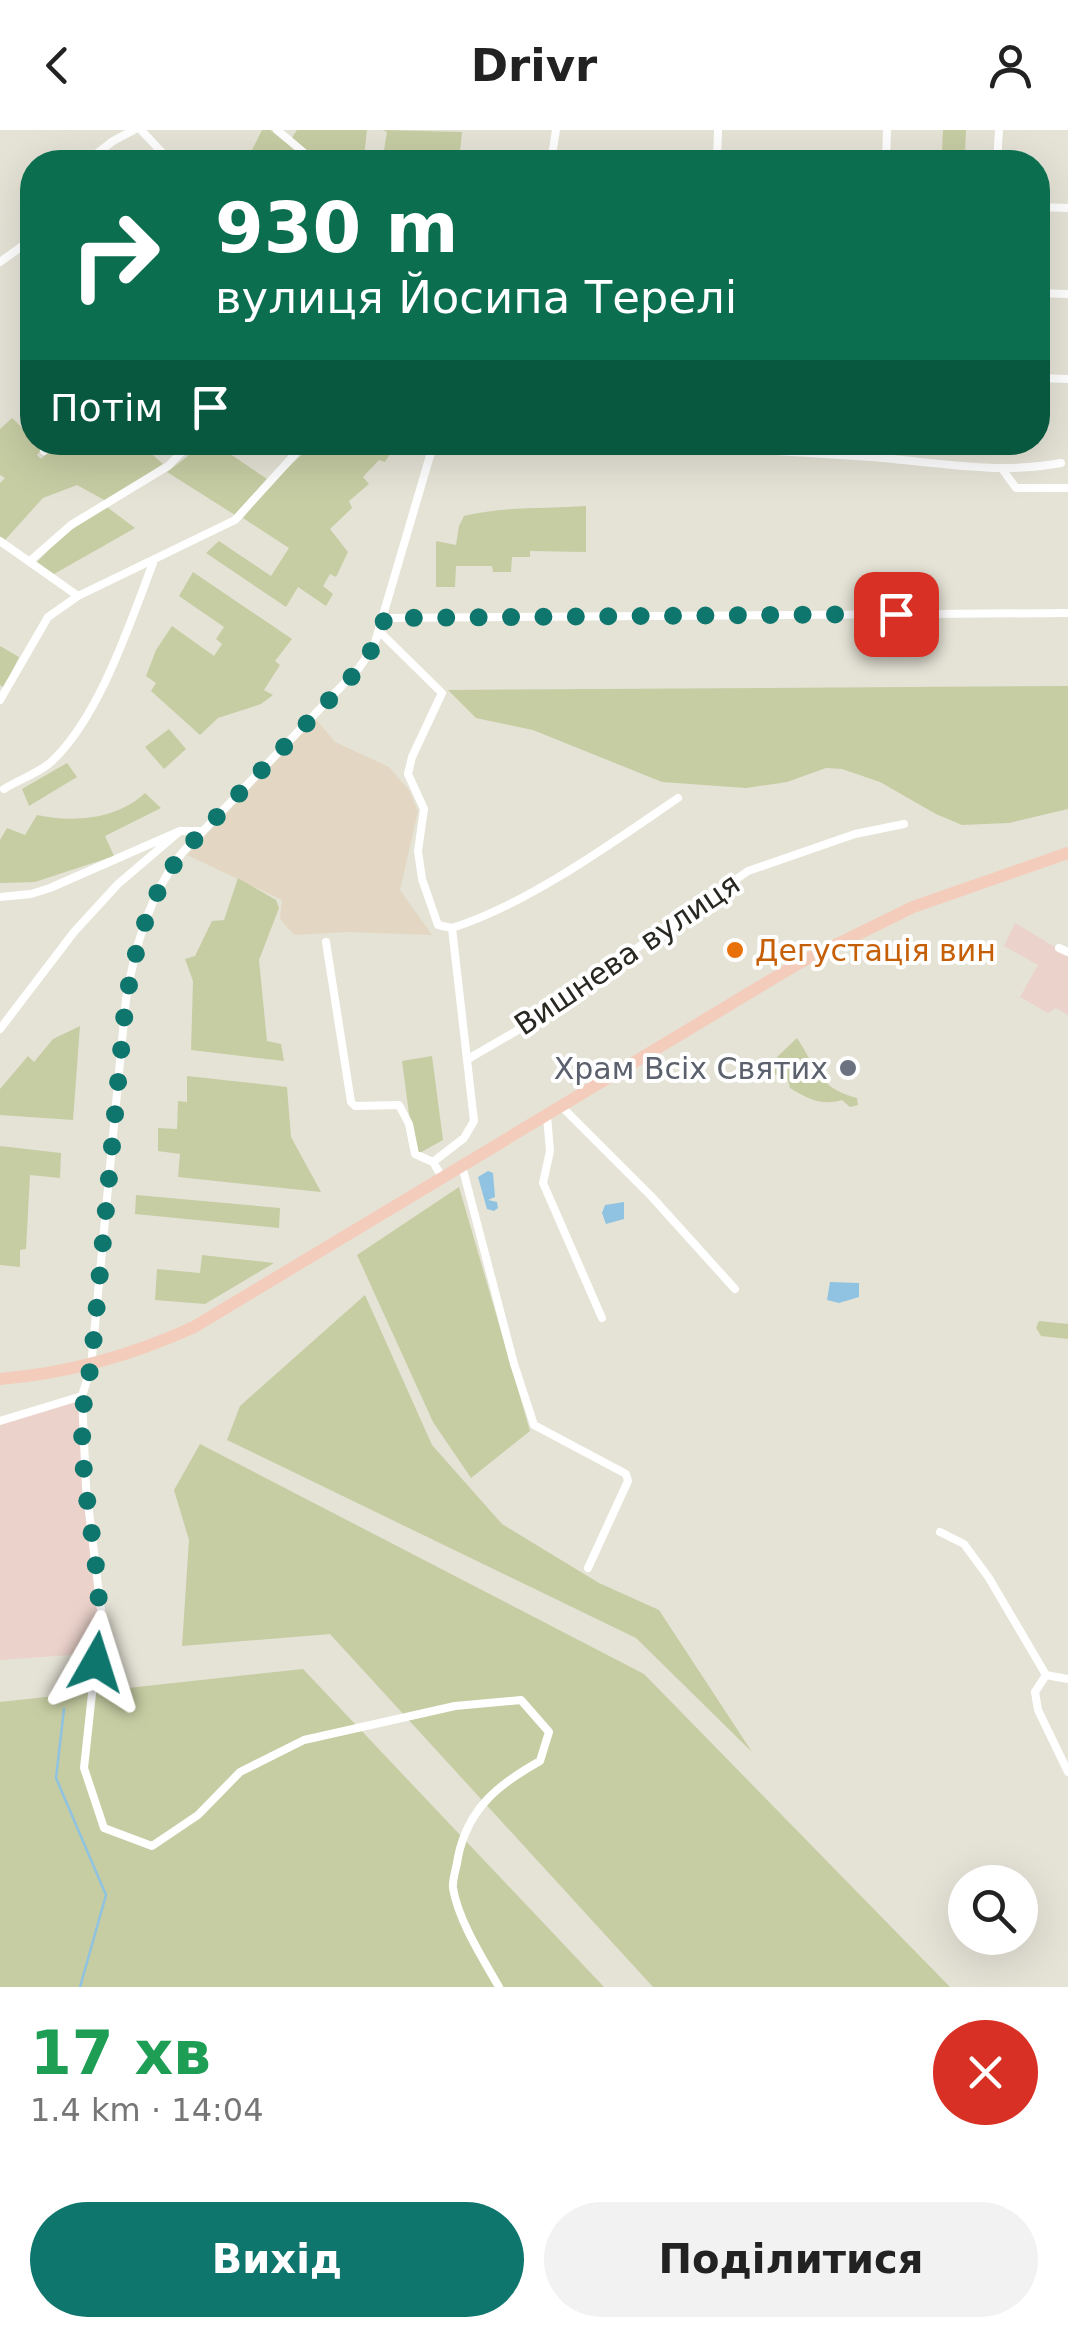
<!DOCTYPE html>
<html lang="uk">
<meta charset="utf-8">
<style>
body{margin:0;font-family:"DejaVu Sans",sans-serif;background:#f2f2f2;color:#222;height:100vh;display:flex;flex-direction:column;font-size:38px;white-space:nowrap}
*{box-sizing:border-box;margin:0}
p{font-size:32px;color:#767676}
.icon{flex:none;width:55px;height:55px;fill:none;stroke:currentColor;stroke-width:2;stroke-linecap:round;stroke-linejoin:round}
.map{position:relative;height:1857px;overflow:hidden}
.side{display:flex;flex-direction:column;background:#fff;flex:1}
.side>*{flex:none}
.top-card{position:absolute;left:20px;top:20px;width:1030px;height:305px;border-radius:40px;box-shadow:0 10px 40px #0002;background:#0b6e4f;color:#fff;overflow:hidden}
.fabs{position:absolute;left:948px;top:1735px;display:grid;gap:20px}
.fabs a{display:grid;place-items:center;width:90px;height:90px;border-radius:50%;background:#fff;box-shadow:0 10px 40px #0002;font-size:50px}
.pin{position:absolute;display:grid;place-items:center;width:85px;height:85px;color:#fff;margin:-42px;border-radius:20px;box-shadow:0 5px 15px #0006}
.me{position:absolute;width:110px;margin:-55px;rotate:6deg;stroke-linejoin:round;filter:drop-shadow(0 0 8px #0008)}
.turn{display:flex;align-items:center;gap:35px;height:210px;padding:0 30px;font-size:45px}
.turn .icon{width:130px;height:130px;stroke-width:2.5}
.turn b{display:block;font-size:70px;line-height:85px}
.then{display:flex;align-items:center;height:95px;padding:0 30px;background:#0003;gap:20px;font-size:38px}
.round{display:grid;place-items:center;flex:none;width:105px;height:105px;border-radius:52px;background:#f2f2f2}
.headline{display:flex;align-items:center;justify-content:space-between;height:170px;padding:0 30px}
h1{font-size:60px;font-weight:700;line-height:75px;color:#1e9e55}
.cta{display:flex;gap:20px;margin-top:auto;padding:20px 30px}
.cta a{flex:1;height:115px;border-radius:60px;background:#0f766e;color:#fff;font-size:40px;font-weight:700;line-height:115px;text-align:center}
.cta a+a{background:#f2f2f2;color:#222}
header{display:flex;justify-content:space-between;align-items:center;height:130px;padding:0 30px;background:#fff;font-size:45px;font-weight:700}
.map>svg:first-child{display:block}
.commercial{fill:#ebd2cb}
.industrial{fill:#e3d7c3}
.green{fill:#c6cda3}
.water{fill:#8fc3e1}
.lines{fill:none;stroke-linecap:round;stroke-linejoin:round}
.stream{stroke:#8fc3e1;stroke-width:2.5}
.minor{stroke:#fff;stroke-width:8}
.highway{stroke:#f4ccbc;stroke-width:12}
.route{stroke:#0f766e;stroke-width:18;stroke-dasharray:0 32.4}
.food-dot{fill:#e8710a;stroke:#fff;stroke-width:4}
.worship-dot{fill:#6b7280;stroke:#fff;stroke-width:4}
.labels{text-anchor:middle;dominant-baseline:central;stroke-width:8;stroke-linejoin:round;paint-order:stroke}
.food-label{font-size:30px;fill:#c56008;stroke:#fff;text-anchor:start}
.street-label{font-size:30px;fill:#282722;stroke:#fff}
.worship-label{font-size:30px;fill:#5b616d;stroke:#fff;text-anchor:end}
</style>
<header><svg class="icon" aria-label="back" viewBox="0 0 24 24"><path d="M15 5l-7 7 7 7"/></svg>Drivr<svg class="icon" aria-label="person" viewBox="0 0 24 24"><circle cx="12" cy="8" r="4"/><path d="M4 21q1-7 8-7t8 7"/></svg></header>
<div class="map">
<svg width="1068" height="1857" viewBox="0 0 1068 1857">
<rect width="100%" height="100%" fill="#e5e3d6"/>
<path class="commercial" d="M1015 793 1068 825V885L1056 878 1048 883 1020 867 1038 835 1004 816Z
M82 1266 86 1357 101 1480 98 1523 0 1530V1291Z"/>
<path class="industrial" d="M316 589 335 612 389 637 409 660 418 681 400 760 432 805 347 802 294 805 280 789 282 770 187 725Z"/>
<path class="green" d="M262 0H270L311 32H246Z
M297 0H367L364 26 359 32H320L292 8Z
M383 0 462 2 459 32H405L406 25 384 20 387 2Z
M943 0H966L965 23 942 22Z
M12 288 32 307V312L44 317 37 325 41 329 58 313H114L121 318 129 313H139L163 334 106 371 77 355 43 368 4 411 0 409V353L5 348 0 345V299Z
M198 313H214L267 349 235 385 167 342 187 327Z
M315 313H397L385 332 379 330 363 347 369 354 349 371 352 378 330 399 348 422 336 447 330 444 323 456 333 464 326 476 298 457 286 477 206 423 219 411 271 446 289 418 243 388 274 350Z
M586 376V422L530 421V427H512L511 442H493L492 436H456L455 457H436V411L456 415 459 396 464 386C503 376 545 379 586 376Z
M107 377 135 398 54 444 37 432 63 405Z
M193 442 292 509 275 531 280 535 264 560 273 565 261 574 218 588 200 605 151 561 156 553 146 546 156 520 172 496 214 526 222 514 216 509 224 497 179 466Z
M0 516 19 527 4 558 0 555Z
M1068 556V679L1009 693 962 695 936 684 880 652 842 639 826 638 787 652 746 658 662 652 533 600 476 588 448 560Z
M169 599 186 619 164 639 145 617Z
M67 633 77 647 29 676 22 659Z
M145 663 161 678 105 706 114 726 35 752 0 753V710L7 698 25 705 37 685C73 693 118 689 145 663Z
M238 748 276 770 279 778 259 830 267 911 281 914 284 931 191 920 193 851 185 829 195 826 212 791 224 790Z
M80 896 73 990 0 985V959L28 926 34 932 53 909Z
M797 908C817 938 818 958 857 968L858 975 850 977 842 970C822 976 808 969 790 958L788 950 769 942 778 926Z
M432 926 443 1010 418 1024 413 1014 402 931Z
M187 946 287 957 291 1007 321 1062 178 1047 180 1024 158 1021V998L177 999 178 971 187 972Z
M0 1016 61 1023 60 1048 30 1045 26 1119 20 1120V1137L0 1135Z
M459 1057 530 1301 471 1348 433 1292 357 1125Z
M136 1065 280 1078 279 1098 135 1084Z
M202 1125 274 1133 205 1174 155 1170 157 1139 200 1143Z
M365 1165 432 1315 502 1394 599 1453 659 1480 752 1622 636 1508 227 1310 240 1276Z
M1039 1191 1068 1194V1209L1041 1206 1036 1198Z
M200 1314 644 1544 950 1857H653L330 1504 182 1516 189 1410 174 1360Z
M303 1539 604 1857H0V1572Z"/>
<path class="water" d="M488 1041 493 1043 495 1067 488 1070 497 1072 498 1078 494 1081 487 1079 478 1047Z
M624 1072V1089L606 1094 602 1083 605 1075Z
M830 1152 859 1153V1167L839 1173 827 1170Z"/>
<g class="lines">
<path class="stream" d="M64 1579 56 1648 106 1765 80 1857"/>
<path class="minor" d="M141 0 171 32
M277 0 315 32
M86 32 113 11 134 0
M551 32 556 0
M717 32 718 0
M886 32 887 0
M997 32 999 0
M1038 77 1068 78
M0 132 32 109
M1038 163 1068 164
M1038 248 1068 249
M434 312 374 516 359 538 182 723C149 765 135 817 126 869L91 1237 82 1266 86 1357 101 1480 84 1638 104 1698 152 1716 198 1685 240 1642 304 1610 455 1576 521 1570 549 1602 540 1631C499 1654 468 1678 458 1727 457 1737 452 1749 453 1758 458 1790 483 1829 499 1857
M596 312C688 316 780 321 871 327 935 332 997 345 1061 333
M44 321 54 312
M1003 340 1016 358H1068
M0 411 78 466 235 390 306 312
M30 431 71 395 168 336 192 312
M385 488 1068 483
M381 503 442 563 412 627 408 644 424 679 418 721 422 749 438 795 452 798
M0 570 48 487 78 466
M4 659C18 650 39 643 51 632 99 588 130 493 153 433
M0 767 31 764 50 758 180 701H202
M326 812 351 972 355 976 399 975 409 994 415 1024 433 1032 442 1047
M1059 818 1068 822
M0 899 74 802 118 754 180 701
M468 929 525 896 748 741 855 704 904 694
M561 976 651 1066 735 1159
M547 986 550 1021 543 1053 602 1188
M433 1032 464 1008 474 991 452 798C528 774 612 713 678 668
M462 1036 514 1234 534 1295 626 1344 628 1351 588 1438
M0 1291 82 1266
M940 1402 964 1414 989 1448 1046 1545
M1068 1549 1046 1545 1035 1562 1038 1580 1068 1642"/>
<path class="highway" d="M0 1249C70 1243 131 1226 194 1197L799 833 913 777 1068 723"/>
</g>
<g class="lines">
<path class="route" d="M96 1532C112 1434 63 1333 91 1237L126 869 140 805 162 752 182 723 360 538 374 516 385 488 896 484"/>
</g>
<circle class="food-dot" cx="735" cy="820" r="10"/>
<circle class="worship-dot" cx="848" cy="938" r="10"/>
<g class="labels">
<g class="food-label">
<text x="755" y="820">Дегустація вин</text>
</g>
<g class="street-label">
<text transform="translate(627 824) rotate(-34)">Вишнева вулиця</text>
</g>
<g class="worship-label">
<text x="828" y="938">Храм Всіх Святих</text>
</g>
</g>
</svg>
<div class="fabs">
<a><svg class="icon" aria-label="search" viewBox="0 0 24 24"><circle cx="10" cy="10" r="6"/><path d="M15 15l6 6"/></svg></a>
</div>
<div class="pin" style="left:896px;top:484px;background:#d93025"><svg class="icon" aria-label="arrive" viewBox="0 0 24 24"><path d="M6 21V4h12l-3 4 3 4H6"/></svg></div>
<svg class="me" style="left:96px;top:1532px" viewBox="-20 -20 40 40"><path d="M0-17L14 15 0 8-14 15z" fill="#0f766e" stroke="#fff" stroke-width="4"/></svg>
<div class="top-card">
<div class="turn"><svg class="icon" aria-label="right" viewBox="0 0 24 24"><path d="M7 20v-9h11M14 6l5 5-5 5"/></svg><div><b>930 m</b>вулиця Йосипа Терелі</div></div>
<div class="then">Потім<svg class="icon" aria-label="arrive" viewBox="0 0 24 24"><path d="M6 21V4h12l-3 4 3 4H6"/></svg></div>
</div>
</div>
<section class="side">
<div class="headline"><div><h1>17 хв</h1><p>1.4 km · 14:04</p></div><a class="round" style="background:#d93025;color:#fff"><svg class="icon" aria-label="close" viewBox="0 0 24 24"><path d="M6 6l12 12M18 6L6 18"/></svg></a></div>
<div class="cta"><a>Вихід</a><a>Поділитися</a></div>
</section>
